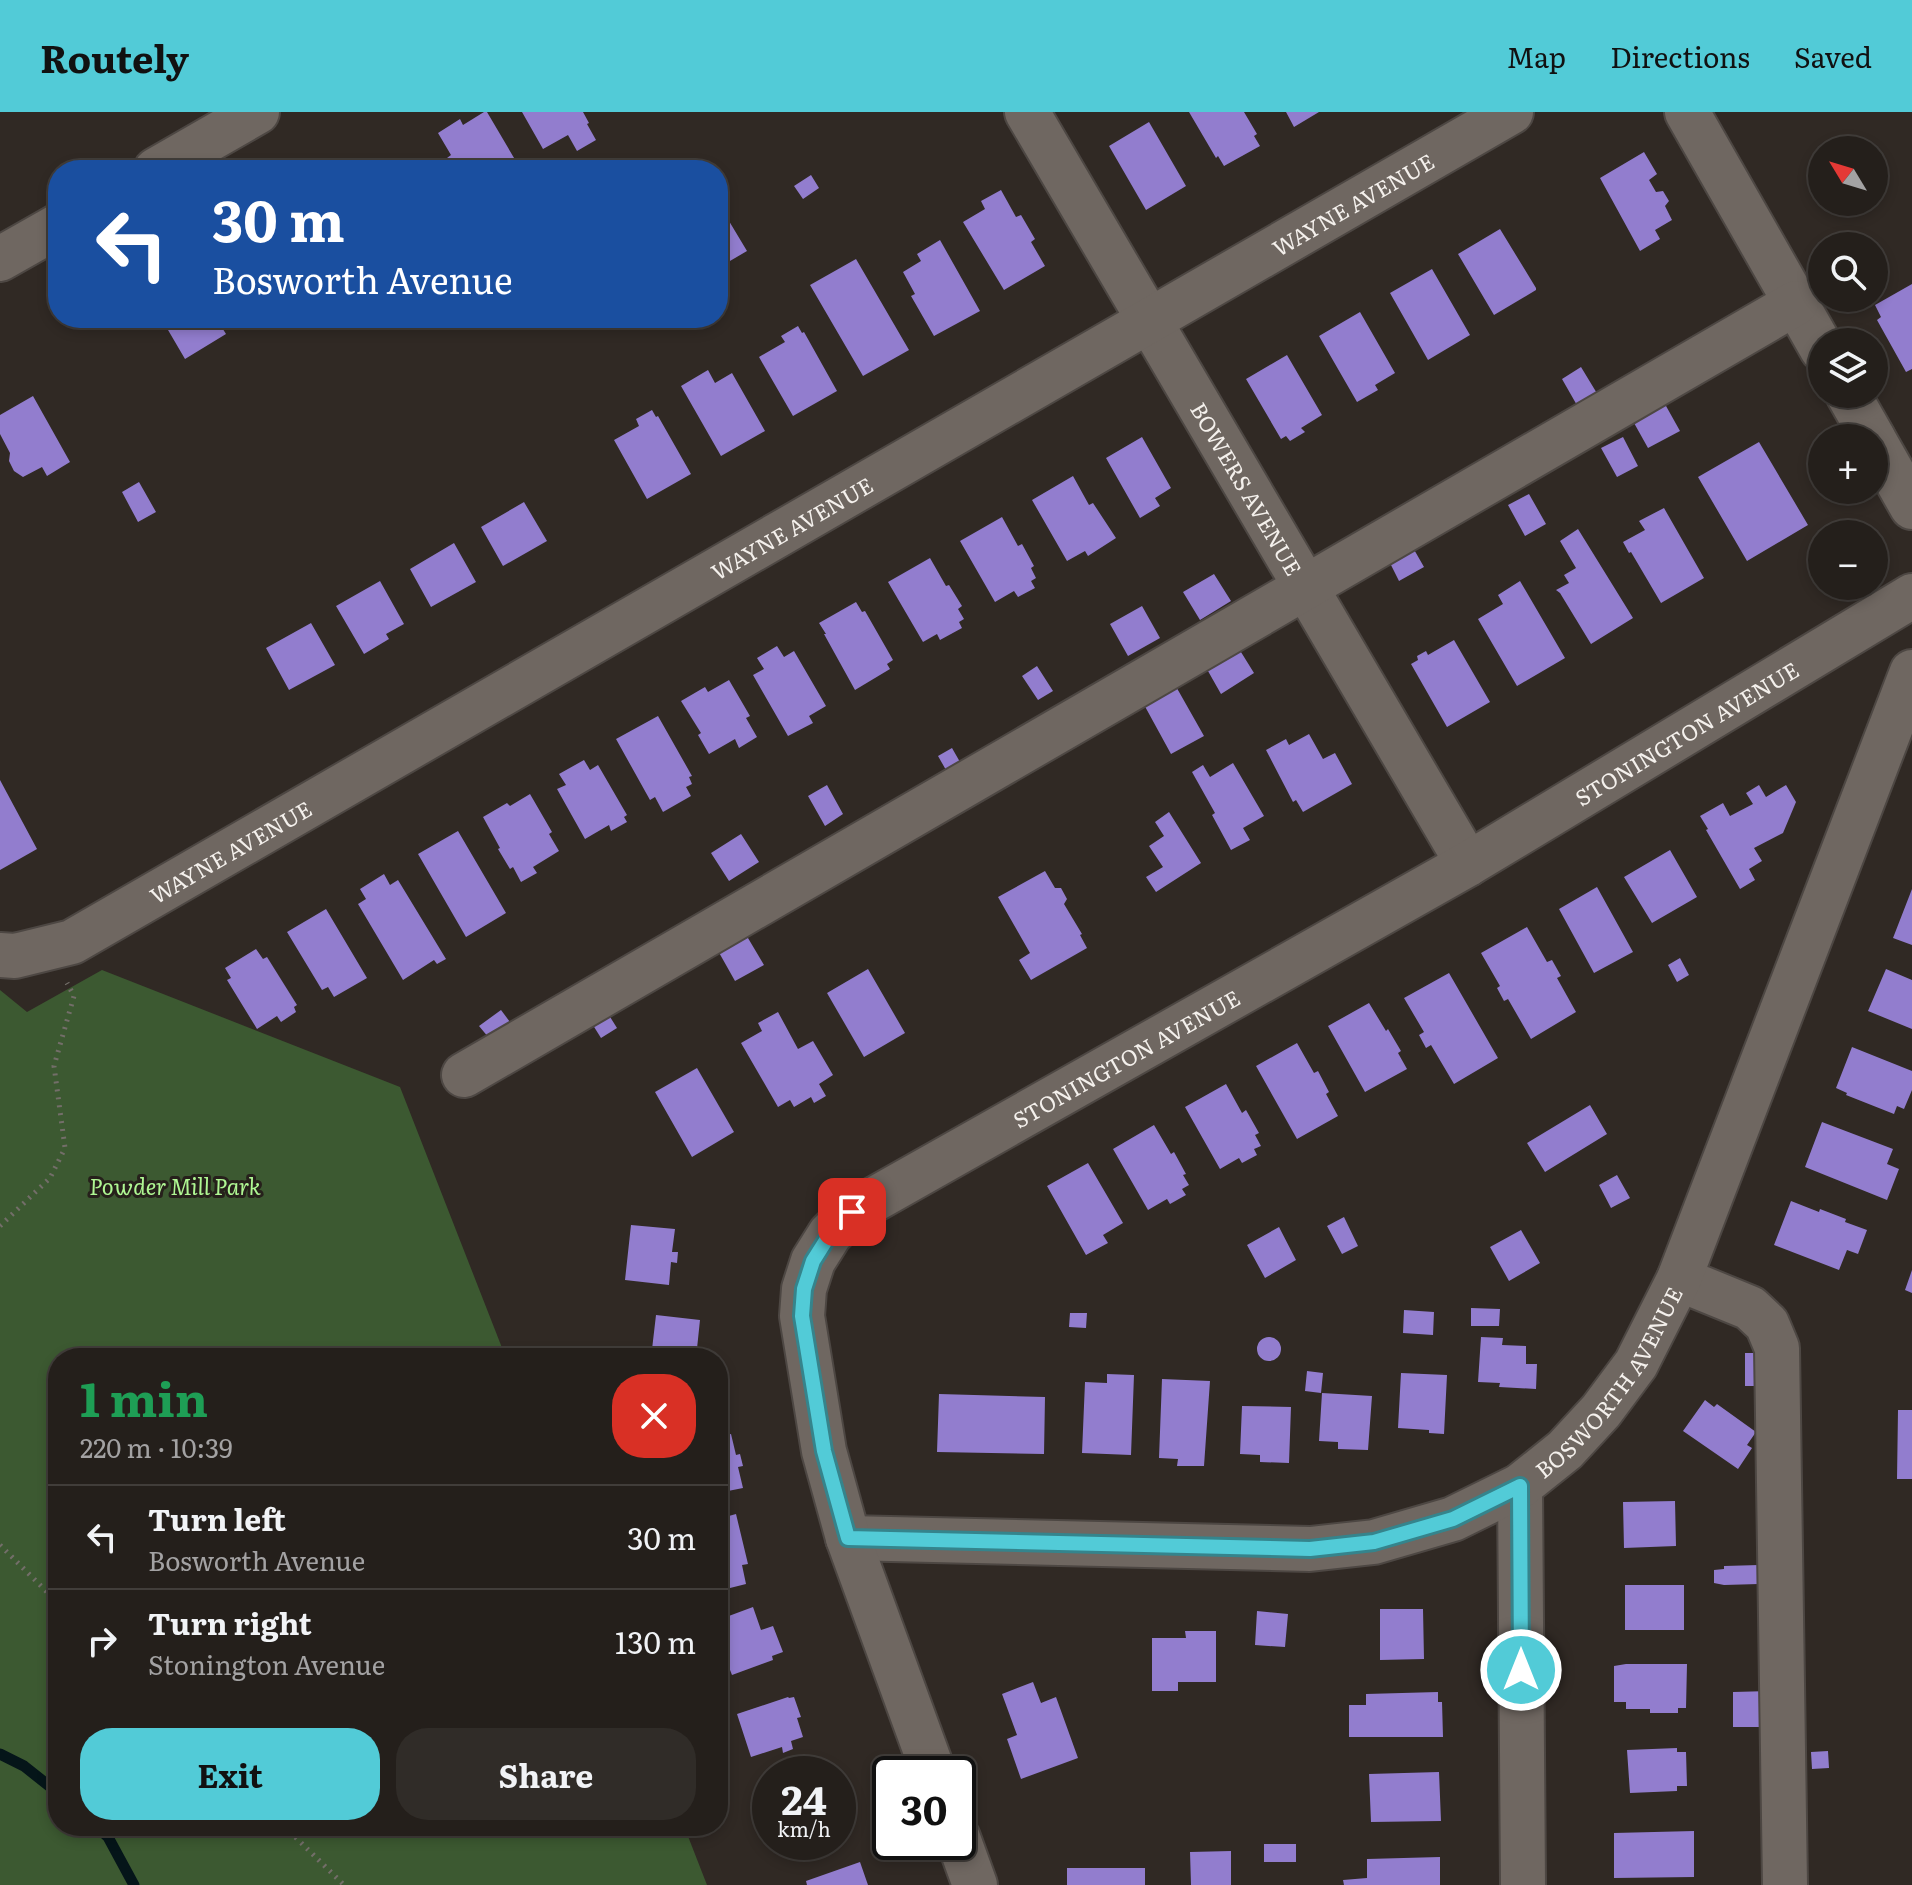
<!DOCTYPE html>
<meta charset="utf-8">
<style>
body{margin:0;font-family:Literata,serif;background:#302c28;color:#f1f3f6;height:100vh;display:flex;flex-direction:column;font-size:30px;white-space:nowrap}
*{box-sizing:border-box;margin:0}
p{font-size:26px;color:#a3a2a3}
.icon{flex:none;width:44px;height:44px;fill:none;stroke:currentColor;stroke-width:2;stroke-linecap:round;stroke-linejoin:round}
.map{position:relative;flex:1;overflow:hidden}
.sheet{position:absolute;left:48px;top:1236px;width:680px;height:488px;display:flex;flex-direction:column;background:#241f1b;border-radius:32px;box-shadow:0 4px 12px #0003,0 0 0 2px #413d3a}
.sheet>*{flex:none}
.top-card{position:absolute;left:48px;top:48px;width:680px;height:168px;border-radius:32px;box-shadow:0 4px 12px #0003,0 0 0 2px #413d3a;background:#1a4fa0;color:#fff;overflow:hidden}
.needle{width:52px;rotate:308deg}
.controls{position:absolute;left:1808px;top:24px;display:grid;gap:16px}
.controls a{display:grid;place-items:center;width:80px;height:80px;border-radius:50%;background:#241f1b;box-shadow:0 4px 12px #0003,0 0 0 2px #413d3a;font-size:40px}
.speed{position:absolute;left:752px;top:1644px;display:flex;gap:16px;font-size:40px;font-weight:700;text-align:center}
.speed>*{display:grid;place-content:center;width:104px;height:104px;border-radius:50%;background:#241f1b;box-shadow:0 4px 12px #0003,0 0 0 2px #413d3a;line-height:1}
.speed small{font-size:20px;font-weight:400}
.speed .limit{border:4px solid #111;border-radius:12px;background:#fff;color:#111}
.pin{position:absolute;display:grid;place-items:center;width:68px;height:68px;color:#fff;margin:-34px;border-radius:16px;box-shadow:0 4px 12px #0006}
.me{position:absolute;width:88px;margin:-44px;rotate:0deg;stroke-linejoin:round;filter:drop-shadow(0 0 6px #0008)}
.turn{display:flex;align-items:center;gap:28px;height:168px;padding:0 32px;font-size:36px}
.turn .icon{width:104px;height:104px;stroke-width:2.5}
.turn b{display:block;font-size:56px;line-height:68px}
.round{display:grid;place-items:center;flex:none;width:84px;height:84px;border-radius:32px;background:#302c28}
.overview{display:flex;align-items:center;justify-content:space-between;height:136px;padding:0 32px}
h1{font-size:48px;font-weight:700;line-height:60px;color:#1e9e55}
.cta{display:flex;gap:16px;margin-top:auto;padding:16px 32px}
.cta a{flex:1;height:92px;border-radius:32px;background:#52cbd7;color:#111;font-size:32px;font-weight:700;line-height:92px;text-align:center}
.cta a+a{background:#302c28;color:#f1f3f6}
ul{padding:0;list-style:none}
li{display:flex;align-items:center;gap:24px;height:104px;padding:0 32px;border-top:2px solid #413d3a}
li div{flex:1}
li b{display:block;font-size:30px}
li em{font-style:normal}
header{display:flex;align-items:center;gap:48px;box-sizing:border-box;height:112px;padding:0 40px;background:#52cbd7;color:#111}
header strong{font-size:38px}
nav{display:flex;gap:44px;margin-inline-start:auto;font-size:28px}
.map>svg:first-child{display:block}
.green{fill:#3c5931}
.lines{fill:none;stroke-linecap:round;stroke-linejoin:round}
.stream{stroke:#051519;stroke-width:11}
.building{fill:#927dce}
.minor-casing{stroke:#4d4743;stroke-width:48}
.path{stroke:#736e69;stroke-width:5;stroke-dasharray:2 6;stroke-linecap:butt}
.minor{stroke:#6f6761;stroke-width:44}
.route-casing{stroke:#35848c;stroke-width:20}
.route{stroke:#52cbd7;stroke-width:14}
.labels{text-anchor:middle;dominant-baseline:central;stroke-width:6;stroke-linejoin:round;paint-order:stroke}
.street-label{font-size:22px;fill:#f4f0ec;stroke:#26201b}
.park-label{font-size:22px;font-style:italic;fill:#aff793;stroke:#26201b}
</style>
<header>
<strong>Routely</strong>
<nav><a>Map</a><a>Directions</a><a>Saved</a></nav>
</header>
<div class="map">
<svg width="1912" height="1773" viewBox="0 0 1912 1773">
<rect width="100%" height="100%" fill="#302924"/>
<path class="green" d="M102 858 400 975 506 1246H58V1714H684L707 1773H0V878L27 900Z"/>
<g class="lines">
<path class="stream" d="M0 1642 24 1654 58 1681
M96 1714 108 1725 134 1773"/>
</g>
<path class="building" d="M484 0H487L517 51 505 58H460L457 54 453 57 447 46 451 43 438 21 460 7 463 13Z
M522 0H583L589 11 587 12 596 28 577 39 568 23 543 37Z
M1189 0H1244L1257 22 1254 24 1260 34 1224 54 1218 44 1216 46Z
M1286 0H1319L1294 15Z
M1149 10 1186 74 1146 98 1109 34Z
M1644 40 1657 62 1649 68 1656 80 1663 79 1669 89 1665 94 1672 108 1655 118 1660 127 1640 139 1600 66Z
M811 63 819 76 803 87 794 74Z
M1001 78 1016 105 1021 103 1035 127 1031 130 1045 154 1004 178 963 110 985 97 981 89Z
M729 109 747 139 718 156V116Z
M1500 117 1536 176V178L1494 203 1458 142Z
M940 128 980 199 934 224 911 184 915 182 903 160 921 149 917 142Z
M856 147 909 238 863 264 810 173Z
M1432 157 1470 223 1428 248 1390 181Z
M1912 172V257L1906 260 1877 208 1881 205 1875 193Z
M1360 200 1395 261 1375 273 1378 278 1357 290 1319 224Z
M161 206H216L226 222 185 247Z
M798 214 802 221 804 220 837 279 793 304 759 245 785 230 781 224Z
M1287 243 1322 303 1301 316 1305 320 1290 329 1286 324 1281 327 1246 267Z
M1581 255 1598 283 1578 295 1562 267Z
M708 258 715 271 732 261 765 319 721 344 681 274Z
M33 284 70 350 47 364 42 355 23 365 14 359 9 349 10 341 0 322V303Z
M1661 285 1680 319 1648 336 1629 302Z
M652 298 656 305 658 304 691 362 647 387 614 328 639 314 636 307Z
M1142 325 1171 376 1155 386 1160 394 1140 406 1106 346Z
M1623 325 1638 354 1617 365 1601 336Z
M1759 330 1808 413 1747 449 1698 365Z
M1073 364 1089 393 1093 391 1116 426 1088 444 1085 439 1067 449 1032 388Z
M139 370 156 400 138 410 122 380Z
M1529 382 1546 412 1525 424 1508 393Z
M524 390 547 429 503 454 481 415Z
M1664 396 1704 466 1661 491 1631 440 1629 441 1623 430 1645 418 1639 409Z
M1002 405 1018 434 1022 432 1034 454 1031 456 1036 466 1031 469 1035 476 1018 485 1014 479 995 490 960 429Z
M1578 417 1633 506 1591 532 1560 481 1556 478 1569 471 1564 463 1576 456 1560 429Z
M454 431 476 470 431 495 410 457Z
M1412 434 1424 455 1399 469 1388 447Z
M930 446 946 474 949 473 962 494 958 497 964 507 959 510 962 516 940 528 937 522 923 530 888 470Z
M1214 462 1231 489 1200 508 1183 480Z
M380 469 404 512 386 522 389 527 364 542 336 494Z
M1520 469 1565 546 1517 574 1478 507 1503 492 1498 483Z
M856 490 862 500 865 499 893 548 887 552 890 557 855 578 824 522H826L819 511Z
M1142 494 1160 526 1128 544 1110 512Z
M311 511 335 553 289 578 266 536Z
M1454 528 1490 590 1447 615 1411 552 1418 548 1417 544 1426 539 1428 543Z
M1236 532 1254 561 1221 582 1204 552Z
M777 534 784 545 794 539 826 594 809 604 813 611 788 624 753 563 764 557 757 546Z
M1037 554 1053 579 1038 588 1022 564Z
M729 568 750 604 746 606 757 625 739 636 735 627 709 642 698 623 701 621 681 589 705 575 708 580Z
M1174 571 1204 624 1171 642 1142 589Z
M658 604 692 664 689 665 692 672 686 675 691 684 663 700 655 685 650 688 616 627Z
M1309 622 1323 647 1335 641 1352 672 1303 700 1296 688 1293 690 1266 638 1286 627 1289 633Z
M952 636 960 650 946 658 938 644Z
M584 648 590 658 598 653 627 703 624 705 627 710 611 719 609 713 585 727 557 677 566 673 559 662Z
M1233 651 1264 704 1243 716 1250 728 1231 738 1212 703 1215 701 1192 660 1203 653 1210 665Z
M0 668 37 737 0 758Z
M827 673 843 702 825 714 808 684Z
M1759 673 1766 685 1786 673 1796 690 1783 721 1754 736 1762 749 1749 757 1755 768 1740 777 1706 718 1708 717 1700 704 1723 691 1730 704 1753 692 1746 681Z
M530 682 552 720 549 722 559 739 533 755 537 761 521 770 513 755 510 757 498 737 500 736 483 705 507 691 510 694Z
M1169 700 1201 751 1156 780 1146 765 1163 755 1149 734 1164 724 1155 710Z
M458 719 506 801 466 825 418 742Z
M741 722 759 750 729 769 711 741Z
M1670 738 1697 785 1652 811 1624 765Z
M1045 759 1055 776H1061L1067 787 1064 792 1082 822 1080 823 1087 836 1031 868 1019 848 1030 841 998 785Z
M384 762 390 773 398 768 446 847 437 852 434 848 403 868 358 792 366 787 360 777Z
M1597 775 1633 840 1594 861 1559 797Z
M1912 777V833L1893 826Z
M326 797 367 866 334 885 328 875 322 878 287 820Z
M1527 815 1547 850 1552 848 1561 864 1557 866 1576 900 1531 927 1508 887 1504 889 1497 876 1500 874 1481 841Z
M745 821 764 853 735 869 717 837Z
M256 837 263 847 267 845 297 893 294 895 296 900 281 910 277 904 257 917 227 868 231 866 225 856Z
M1680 846 1689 863 1677 870 1668 853Z
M868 857 905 921 864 945 827 881Z
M1886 857 1912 868V917L1868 899Z
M1449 861 1498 946 1454 972 1431 933 1426 936 1419 923 1424 920 1404 886Z
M1369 891 1386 919 1388 917 1401 939 1398 941 1407 957 1365 980 1328 914Z
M501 898 510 910 489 926 479 914Z
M607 900 617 916 601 926 591 910Z
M778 900 798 937 813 929 833 963 819 972 826 984 814 991 811 985 794 995 790 988 778 995 741 931 762 919 758 911Z
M1297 931 1314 961 1318 959 1329 980 1326 982 1338 1004 1297 1027 1256 954Z
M1852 935 1912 959V978L1904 997 1897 994 1894 1002 1846 983 1847 981 1836 976Z
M697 956 734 1020 692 1045 655 980Z
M1226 972 1242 1001 1246 998 1259 1021 1255 1023 1261 1034 1254 1037 1257 1043 1242 1051 1239 1046 1220 1057 1185 995Z
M1590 993 1607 1022 1545 1060 1527 1031Z
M1822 1010 1893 1037 1887 1052 1899 1057 1887 1088 1805 1055Z
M1154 1013 1171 1042 1174 1040 1186 1062 1183 1063 1189 1073 1182 1077 1186 1083 1170 1092 1167 1087 1148 1098 1113 1037Z
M1088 1051 1123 1111 1103 1123 1108 1131 1086 1143 1047 1074Z
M1617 1063 1630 1086 1611 1096 1599 1073Z
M1791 1089 1819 1100 1820 1097 1846 1107 1845 1110 1867 1118 1858 1142 1847 1138 1839 1158 1774 1133Z
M1344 1105 1358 1134 1342 1142 1327 1114Z
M631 1113 675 1117 672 1140H678L677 1151 671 1150 669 1173 625 1168Z
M1279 1115 1296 1148 1265 1166 1247 1133Z
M1521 1118 1540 1151 1509 1169 1490 1135Z
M1912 1158V1181L1905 1178Z
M1471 1196 1500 1197 1499 1214H1471Z
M1404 1198 1434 1200 1433 1223 1403 1221Z
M1070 1201H1087L1086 1216 1069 1215Z
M656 1203 700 1208 696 1246H651Z
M1257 1237a12 12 0 1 1 24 0a12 12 0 1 1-24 0Z
M1481 1225 1503 1226 1502 1233 1526 1234V1252H1537L1536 1277 1499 1275 1500 1271 1478 1270Z
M1745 1241H1766V1274H1745Z
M1307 1259 1323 1261 1321 1281 1305 1279Z
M1401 1261 1447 1263 1444 1322 1429 1321V1318L1398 1316Z
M1107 1262 1134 1263 1131 1343 1082 1341 1085 1270 1107 1271Z
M1162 1267 1210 1269 1204 1354H1177L1178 1347 1159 1346Z
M1322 1281 1372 1284 1368 1338 1338 1337V1330L1319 1329Z
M939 1282 1045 1285 1044 1342 937 1340Z
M1705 1288 1714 1295 1717 1292 1756 1320 1747 1333 1752 1336 1738 1357 1683 1319Z
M1242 1294 1291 1295 1289 1351 1260 1350V1343L1240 1342Z
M1898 1298H1912V1367H1897Z
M731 1322 736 1343 740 1342 743 1354 738 1355 743 1376 718 1381V1324Z
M1675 1389 1676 1434 1624 1436 1623 1390Z
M736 1402 748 1452 742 1453 746 1472 718 1479V1407Z
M1759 1453V1472L1724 1473 1714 1471V1458L1724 1457V1454Z
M1625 1473H1684V1518H1625Z
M753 1495 761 1518 773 1514 783 1540 772 1544 773 1548 732 1563 718 1527V1508Z
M1380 1497H1423L1424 1547 1380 1548Z
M1257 1499 1288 1502 1285 1535 1255 1533Z
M1185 1519H1216V1570H1178V1579H1152V1526H1186Z
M1626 1552H1687L1686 1596H1678V1601H1650V1597H1626V1590H1614V1554Z
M1033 1570 1041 1591 1056 1585 1078 1646 1021 1667 1007 1627 1017 1623 1002 1582Z
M1770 1579V1615H1733V1580Z
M1438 1580V1590H1442L1443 1625H1349V1593H1366V1582Z
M788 1585 789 1586 794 1585 801 1605 797 1606 803 1625 791 1629 793 1637 783 1641 782 1635 751 1645 737 1602Z
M1677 1636V1640H1686L1687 1674H1677V1679L1630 1681 1627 1638Z
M1828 1639 1829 1656 1812 1657 1811 1640Z
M1439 1660 1441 1709 1371 1710 1369 1662Z
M838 1664 853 1705 841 1709 842 1713 838 1715Z
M1694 1719V1765L1614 1766V1721Z
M1264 1732H1296V1750H1264Z
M1231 1739V1773H1191L1190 1740Z
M1440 1745V1773H1344L1343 1768 1367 1766V1747Z
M860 1750 868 1773H807L806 1769Z
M1067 1756H1145V1773H1067Z"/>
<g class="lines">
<g class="minor-casing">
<g id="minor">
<path id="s1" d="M1027 0 1468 752"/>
<path d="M1687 0 1822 237"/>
<path d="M156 58 257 0"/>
<path d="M0 147 58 114"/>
<path d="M1848 282 1873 326"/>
<path d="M1874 328 1912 395"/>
<path id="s2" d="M0 843 15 844 72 830 1511 0"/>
<path d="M464 963 1796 191"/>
<path d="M1679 1167 1750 1196 1767 1212 1777 1236 1785 1773"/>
<path d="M1520 1374 1523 1773"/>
<path id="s3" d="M848 1426 1310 1437 1374 1430 1453 1407 1520 1374 1565 1338 1601 1299 1636 1252 1679 1167 1912 560"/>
<path id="s4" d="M934 1662 848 1426 824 1339 802 1204 804 1177 813 1149 830 1122 852 1100 1468 752 1912 484"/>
<path d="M958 1726 975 1773"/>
</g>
</g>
<path class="path" d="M0 1114 50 1066 65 1036 54 954 74 884 67 871
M0 1433 58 1491
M284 1714 344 1773"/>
<use href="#minor" class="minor"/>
</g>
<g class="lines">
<g class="route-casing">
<path id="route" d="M852 1100 830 1122 813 1149 804 1177 802 1204 824 1339 848 1426 1310 1437 1374 1430 1453 1407 1520 1374 1521 1558"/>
</g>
<use href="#route" class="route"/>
</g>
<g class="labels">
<g class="street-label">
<text stroke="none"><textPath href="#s2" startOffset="1552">WAYNE AVENUE</textPath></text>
<text stroke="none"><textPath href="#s1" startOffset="436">BOWERS AVENUE</textPath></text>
<text stroke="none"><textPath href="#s2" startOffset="904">WAYNE AVENUE</textPath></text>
<text stroke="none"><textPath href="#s4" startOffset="1560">STONINGTON AVENUE</textPath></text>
<text stroke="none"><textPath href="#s2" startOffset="256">WAYNE AVENUE</textPath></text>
<text stroke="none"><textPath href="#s4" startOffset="912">STONINGTON AVENUE</textPath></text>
<text stroke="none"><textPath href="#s3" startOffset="822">BOSWORTH AVENUE</textPath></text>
</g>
<g class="park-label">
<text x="175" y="1073">Powder Mill Park</text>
</g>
</g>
</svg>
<div class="controls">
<a><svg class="needle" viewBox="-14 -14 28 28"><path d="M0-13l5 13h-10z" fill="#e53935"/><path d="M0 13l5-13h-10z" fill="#a3a2a3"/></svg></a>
<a><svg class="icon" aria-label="search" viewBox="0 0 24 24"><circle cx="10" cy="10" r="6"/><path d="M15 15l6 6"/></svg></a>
<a><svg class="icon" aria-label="layers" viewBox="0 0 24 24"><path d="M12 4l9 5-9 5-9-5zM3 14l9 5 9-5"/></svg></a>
<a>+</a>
<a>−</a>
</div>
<div class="speed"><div>24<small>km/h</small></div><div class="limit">30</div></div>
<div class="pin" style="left:852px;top:1100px;background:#d93025"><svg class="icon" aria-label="arrive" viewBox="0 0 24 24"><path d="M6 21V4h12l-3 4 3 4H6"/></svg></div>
<svg class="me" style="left:1521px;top:1558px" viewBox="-20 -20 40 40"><circle r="17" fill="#52cbd7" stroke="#fff" stroke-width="3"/><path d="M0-11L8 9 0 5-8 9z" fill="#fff"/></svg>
<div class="top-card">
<div class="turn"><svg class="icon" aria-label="left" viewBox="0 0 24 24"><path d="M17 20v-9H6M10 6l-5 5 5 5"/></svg><div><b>30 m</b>Bosworth Avenue</div></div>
</div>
<section class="sheet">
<div class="overview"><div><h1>1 min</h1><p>220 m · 10:39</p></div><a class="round" style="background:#d93025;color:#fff"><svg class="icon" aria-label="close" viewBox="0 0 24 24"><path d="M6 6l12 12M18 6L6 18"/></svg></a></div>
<ul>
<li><svg class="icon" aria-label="left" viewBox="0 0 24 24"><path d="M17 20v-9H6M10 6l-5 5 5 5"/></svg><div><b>Turn left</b><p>Bosworth Avenue</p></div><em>30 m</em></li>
<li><svg class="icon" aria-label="right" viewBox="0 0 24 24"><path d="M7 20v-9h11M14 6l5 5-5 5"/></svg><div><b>Turn right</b><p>Stonington Avenue</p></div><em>130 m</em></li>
</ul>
<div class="cta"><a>Exit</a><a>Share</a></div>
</section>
</div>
